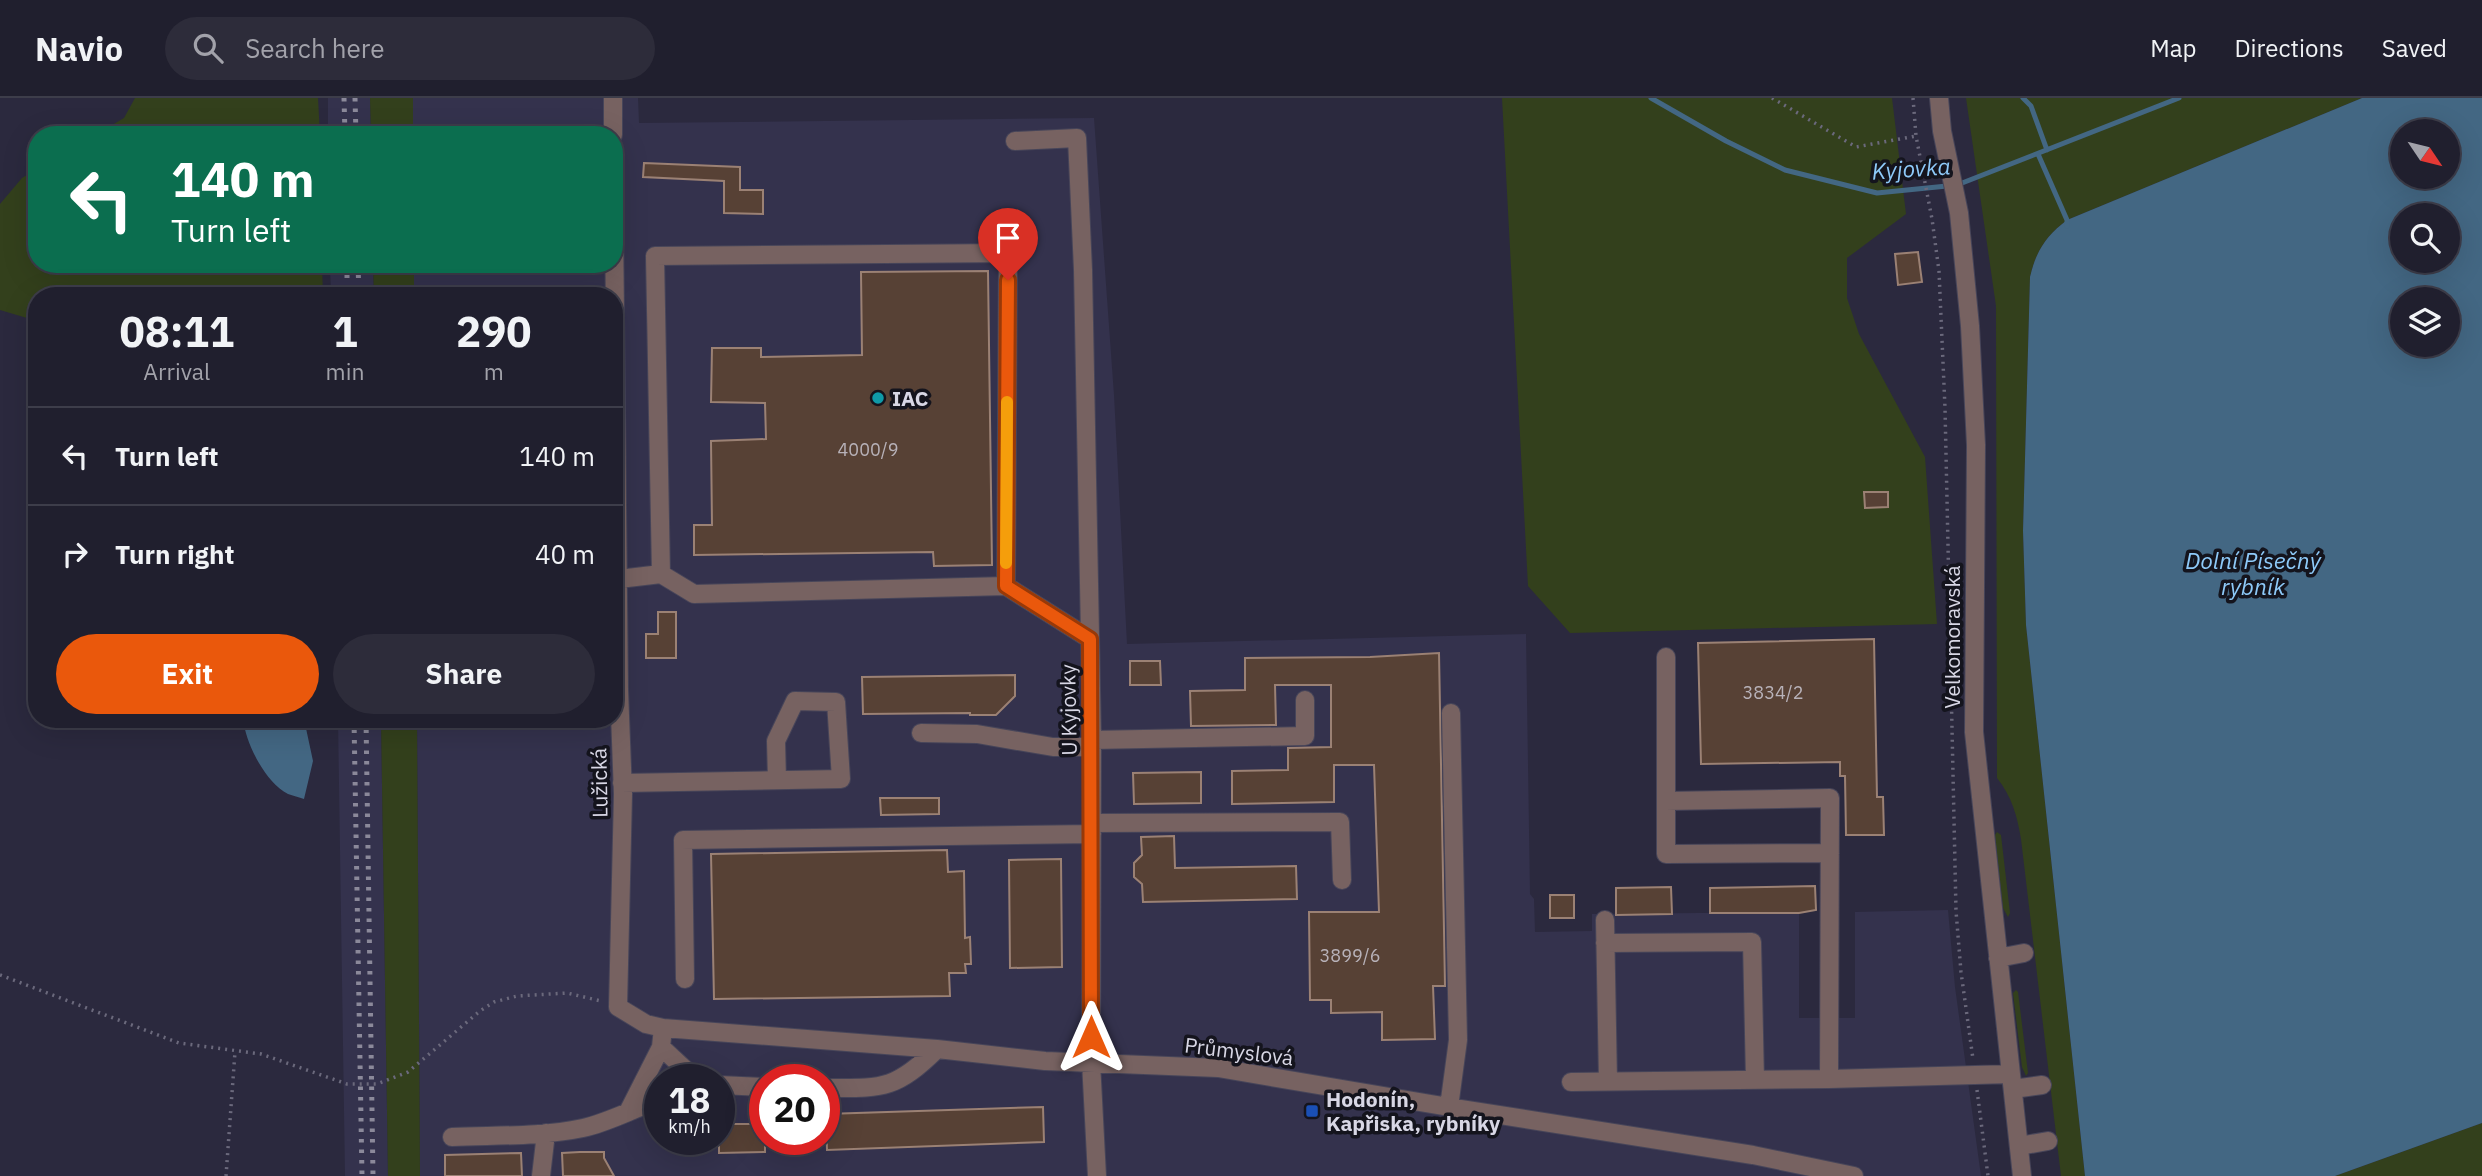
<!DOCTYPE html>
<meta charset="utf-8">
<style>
body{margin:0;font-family:"IBM Plex Sans",sans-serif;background:#2d2c3a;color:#f1f3f6;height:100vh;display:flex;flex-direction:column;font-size:26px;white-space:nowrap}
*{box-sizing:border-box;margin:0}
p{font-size:23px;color:#a2a2aa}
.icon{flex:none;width:38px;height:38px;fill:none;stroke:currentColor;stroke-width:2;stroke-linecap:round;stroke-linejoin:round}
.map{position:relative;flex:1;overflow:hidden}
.details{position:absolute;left:28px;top:189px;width:595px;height:441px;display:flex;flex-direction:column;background:#201f2e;border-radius:28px;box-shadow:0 7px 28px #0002,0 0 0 2px #3d3d4a}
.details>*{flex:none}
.guide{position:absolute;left:28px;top:28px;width:595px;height:147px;border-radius:28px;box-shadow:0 7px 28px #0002,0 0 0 2px #3d3d4a;background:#0b6e4f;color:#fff;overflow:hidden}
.needle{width:46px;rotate:125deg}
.fabs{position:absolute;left:2390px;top:21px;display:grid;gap:14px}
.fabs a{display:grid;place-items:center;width:70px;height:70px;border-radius:50%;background:#201f2e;box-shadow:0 7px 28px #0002,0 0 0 2px #3d3d4a;font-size:35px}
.speed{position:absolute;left:644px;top:966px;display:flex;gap:14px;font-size:35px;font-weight:700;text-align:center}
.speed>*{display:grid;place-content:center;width:91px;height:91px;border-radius:50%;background:#201f2e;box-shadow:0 7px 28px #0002,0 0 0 2px #3d3d4a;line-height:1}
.speed small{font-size:18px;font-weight:400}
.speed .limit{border:10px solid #d22;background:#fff;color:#111}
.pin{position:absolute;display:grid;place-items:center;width:60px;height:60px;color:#fff;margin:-72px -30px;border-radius:50% 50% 50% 0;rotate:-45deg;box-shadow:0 0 7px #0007}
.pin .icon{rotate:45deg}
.me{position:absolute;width:77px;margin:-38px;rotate:0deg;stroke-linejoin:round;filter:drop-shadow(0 0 5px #0008)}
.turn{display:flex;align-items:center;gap:24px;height:147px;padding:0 28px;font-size:32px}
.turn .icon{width:91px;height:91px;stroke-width:2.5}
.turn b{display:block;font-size:49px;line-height:60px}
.eta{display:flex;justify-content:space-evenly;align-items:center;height:119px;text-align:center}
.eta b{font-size:42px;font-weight:800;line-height:49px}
.cta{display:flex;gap:14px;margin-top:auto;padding:14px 28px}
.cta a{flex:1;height:80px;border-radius:42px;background:#ea580c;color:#fff;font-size:28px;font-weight:800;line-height:80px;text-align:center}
.cta a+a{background:#2d2c3a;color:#f1f3f6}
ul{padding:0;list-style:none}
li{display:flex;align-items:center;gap:21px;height:98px;padding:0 28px;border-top:2px solid #3d3d4a}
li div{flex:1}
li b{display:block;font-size:26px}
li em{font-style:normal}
header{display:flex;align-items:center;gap:42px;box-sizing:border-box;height:98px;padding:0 35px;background:#201f2e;border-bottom:2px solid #3d3d4a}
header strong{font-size:33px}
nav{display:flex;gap:38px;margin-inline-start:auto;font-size:24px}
.search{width:490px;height:63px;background:#2d2c3a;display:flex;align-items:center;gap:18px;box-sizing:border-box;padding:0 24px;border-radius:38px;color:#a2a2aa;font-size:26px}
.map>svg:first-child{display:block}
.built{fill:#34324d;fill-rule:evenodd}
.green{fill:#33401c}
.water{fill:#436783;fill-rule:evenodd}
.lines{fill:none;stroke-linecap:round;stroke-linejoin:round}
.stream{stroke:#436783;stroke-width:5}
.building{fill:#574135;stroke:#9b8174;stroke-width:2}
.minor-casing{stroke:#474559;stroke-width:20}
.path{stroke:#6b697c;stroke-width:3.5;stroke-dasharray:2 5;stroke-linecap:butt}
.minor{stroke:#776261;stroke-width:18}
.rail{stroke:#8b899a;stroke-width:5;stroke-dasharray:3.5 7;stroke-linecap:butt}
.route-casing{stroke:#983908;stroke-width:18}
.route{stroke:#ea580c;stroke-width:12}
.slow{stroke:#f59e0b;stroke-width:12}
.culture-dot{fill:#0f9aa8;stroke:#14141d;stroke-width:2.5}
.transit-dot{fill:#1a4fb4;stroke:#14141d;stroke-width:2.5}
.labels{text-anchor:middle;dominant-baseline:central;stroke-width:7;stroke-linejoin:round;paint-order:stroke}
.number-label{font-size:18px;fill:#b8b2b9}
.poi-label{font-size:21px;font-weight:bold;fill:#d8d7e5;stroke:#14141d;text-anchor:start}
.street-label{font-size:21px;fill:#d8d7e5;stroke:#14141d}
.water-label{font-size:23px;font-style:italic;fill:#8ecaf9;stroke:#14141d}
</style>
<header>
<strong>Navio</strong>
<div class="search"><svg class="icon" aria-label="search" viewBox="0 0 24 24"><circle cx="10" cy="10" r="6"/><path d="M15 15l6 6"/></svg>Search here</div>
<nav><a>Map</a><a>Directions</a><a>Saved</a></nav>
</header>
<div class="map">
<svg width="2482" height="1078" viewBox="0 0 2482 1078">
<rect width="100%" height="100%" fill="#2b293e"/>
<path class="built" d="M328 0H370L371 37H328Z
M413 0H638L639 25 1094 20 1114 297 1127 546 1526 536 1530 796 1534 801 1535 834 1592 833V816L1799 814V920H1855V814L1948 812 1955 889 1981 1078H420L417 621H614V198H414V166H614V37H413ZM660 982H719V1041H660ZM765 982H824V1041H765Z
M330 166H373L374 198H331Z
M338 621H381L388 1078H345Z"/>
<path class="green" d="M135 0H318L320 37H95L124 20Z
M370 0H413V37H371Z
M1502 0H1892L1906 116 1847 160V200L1859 236 1925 359 1937 526 1570 535 1528 488Z
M1966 0H2362L2067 122C2046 138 2036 153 2030 179L2023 433 2026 527 2085 1078H2061L2021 741C2017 717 2012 699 1997 680L1996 208Z
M37 71V166H322L323 198H37V223L0 212V106L22 80Z
M373 166H414V198H374Z
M381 621H417L420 1078H388Z
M1997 734 2001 737 2010 815 2008 819 2003 810 1995 737Z
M2016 892 2018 894 2028 975 2026 978 2022 969 2013 895Z
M2482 1025V1078H2335Z"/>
<path class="water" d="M2362 0H2482V1025L2335 1078H2085L2026 527 2023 433 2030 179C2036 153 2046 138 2067 122ZM2403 33H2448V79H2403ZM2403 117H2448V163H2403ZM2403 201H2448V247H2403Z
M243 621H304L313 663 304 701C299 699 293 698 288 696 265 684 246 646 243 621Z"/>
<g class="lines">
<path class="stream" d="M1651 0 1726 43 1785 72 1877 95 1957 87 2179 0
M2023 0 2031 8 2047 52
M2038 56 2067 122V128"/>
</g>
<path class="building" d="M644 65 740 69V92H763V116L724 115V83L643 79Z
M1918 154 1922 184 1898 187 1895 156Z
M988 173 992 467 934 468 933 454 694 457V427H712L711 343 766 341 765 305 711 304 712 250H761V259L862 257 861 174Z
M1864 394H1888V409L1865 410Z
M658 514H676V560H646V536H658Z
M1874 541 1877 699H1883L1884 737H1846L1845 678H1840V664L1701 666 1698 545Z
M1439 555 1445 888H1433L1435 941 1382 942V914L1331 915V902H1310L1309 814H1379L1374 667H1334V704L1232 706V673L1288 672V650L1331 649V587H1275L1276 627 1191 628 1190 593 1245 592V560L1370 559Z
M1130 563H1160L1161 587H1130Z
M1015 577V598L996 617H970V615L863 616 862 579Z
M1201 674V705L1134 706 1133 675Z
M880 700H939V716L881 717Z
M1174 738 1175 770 1296 768 1297 801 1143 804 1142 786 1134 779V765L1142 757 1141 739Z
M947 752 948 774 964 773 965 840 970 839 971 866H965L966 875H949L950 898 714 901 711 756Z
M1061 761 1062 869 1010 870 1009 762Z
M1815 788 1816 812 1799 815H1710V790Z
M1671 789 1672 816 1616 817V790Z
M1550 797H1574V820H1550Z
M1043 1009 1044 1044 827 1052 826 1016Z
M719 1026H765V1054L719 1055Z
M580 1054H604V1060L614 1078H563L562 1055Z
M521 1055 522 1078H445V1057Z"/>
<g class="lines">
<g class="minor-casing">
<path id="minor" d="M613 0V37
M1939 0 1942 33 1959 115 1970 228 1976 347 1974 634 2022 1078
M1015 43 1077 40 1083 172 1092 642 1091 964 1097 1078
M614 125 619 591 623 696 618 909 646 926 663 930 937 951 1045 963 1218 970 1449 1009 1753 1057 1854 1078
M619 481 661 476
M1006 488 1008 155 655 158 661 476 694 496 1006 488 1090 541
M1666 559V703L1830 700 1829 981
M921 635 977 636 1053 649H1092
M1092 642 1305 638V602
M622 685 841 681 836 604 795 603 776 643 777 682
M1666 703V756L1830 755
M1092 725 1340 724 1342 782
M1605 822 1608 983
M1605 845 1752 844 1755 982
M1998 860 2024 855
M685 881 683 742 1092 736
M661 949 689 975 703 982
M1571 984 1829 981 2011 976
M719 987 765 989
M824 990C882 990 894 993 937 951
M2013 991 2042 987
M1449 1009 1458 942 1451 615
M629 1012 661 949 663 930
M452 1039C495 1037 540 1039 583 1030 610 1024 634 1010 660 1002
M2019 1048 2048 1043
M541 1078 546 1035"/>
</g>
<path class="path" d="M1772 0 1856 49 1916 38
M1913 0 1916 38 1932 121 1939 173 1945 310 1956 813 1961 874 1973 961
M0 877 179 945 261 956 347 986H377L408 974 480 913 494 904 517 898 567 895 601 903
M1977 992 1988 1078
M226 1078 235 954"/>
<use href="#minor" class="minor"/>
<path class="rail" d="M344 0 345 37
M355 0 356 37
M347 166V198
M358 166 359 198
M354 621 362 1078
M366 621 373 1078"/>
</g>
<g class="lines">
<g class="route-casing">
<path id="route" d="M1008 182 1006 488 1090 541 1091 939"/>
</g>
<use href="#route" class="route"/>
<path class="slow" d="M1006 465 1007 304"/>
</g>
<circle class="culture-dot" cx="878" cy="300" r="7"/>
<rect class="transit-dot" x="1305" y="1006" width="14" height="14" rx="3.5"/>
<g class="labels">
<g class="number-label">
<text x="868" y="351">4000/9</text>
<text x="1773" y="594">3834/2</text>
<text x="1350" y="857">3899/6</text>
</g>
<g class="poi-label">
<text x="892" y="300">IAC</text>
<text x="1326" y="1001">Hodonín,<tspan x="1326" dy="24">Kapřiska, rybníky</tspan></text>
</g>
<g class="street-label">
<text transform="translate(1952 539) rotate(-90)">Velkomoravská</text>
<text transform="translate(1068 612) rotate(-91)">U Kyjovky</text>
<text transform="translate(599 685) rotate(-91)">Lužická</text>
<text transform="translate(1239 953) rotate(7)">Průmyslová</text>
</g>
<g class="water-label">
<text transform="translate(1911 70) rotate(-4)">Kyjovka</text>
<text x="2253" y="462">Dolní Písečný<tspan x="2253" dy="26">rybník</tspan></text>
</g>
</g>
</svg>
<div class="fabs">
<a><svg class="needle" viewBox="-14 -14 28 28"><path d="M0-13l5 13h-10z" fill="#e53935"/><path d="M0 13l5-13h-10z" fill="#a2a2aa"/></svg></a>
<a><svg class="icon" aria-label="search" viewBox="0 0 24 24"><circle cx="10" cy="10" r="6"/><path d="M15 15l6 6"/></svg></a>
<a><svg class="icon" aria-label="layers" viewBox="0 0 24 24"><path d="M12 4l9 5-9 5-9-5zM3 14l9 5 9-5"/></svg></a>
</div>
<div class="speed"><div>18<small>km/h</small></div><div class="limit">20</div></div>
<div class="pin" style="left:1008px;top:182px;background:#d93025"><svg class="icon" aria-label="arrive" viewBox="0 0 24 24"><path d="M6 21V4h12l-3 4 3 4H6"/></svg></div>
<svg class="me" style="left:1091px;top:939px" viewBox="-20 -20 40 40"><path d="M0-17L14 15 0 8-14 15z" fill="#ea580c" stroke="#fff" stroke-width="4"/></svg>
<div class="guide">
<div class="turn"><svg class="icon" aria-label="left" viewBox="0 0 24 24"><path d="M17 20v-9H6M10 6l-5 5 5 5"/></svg><div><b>140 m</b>Turn left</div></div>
</div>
<section class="details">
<div class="eta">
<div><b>08:11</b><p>Arrival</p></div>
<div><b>1</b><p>min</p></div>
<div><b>290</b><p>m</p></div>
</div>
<ul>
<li><svg class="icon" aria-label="left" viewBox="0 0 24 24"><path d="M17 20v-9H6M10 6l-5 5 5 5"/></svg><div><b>Turn left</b></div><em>140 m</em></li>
<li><svg class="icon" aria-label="right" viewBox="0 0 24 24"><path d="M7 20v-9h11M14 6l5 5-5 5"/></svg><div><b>Turn right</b></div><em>40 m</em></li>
</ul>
<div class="cta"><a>Exit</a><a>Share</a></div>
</section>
</div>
